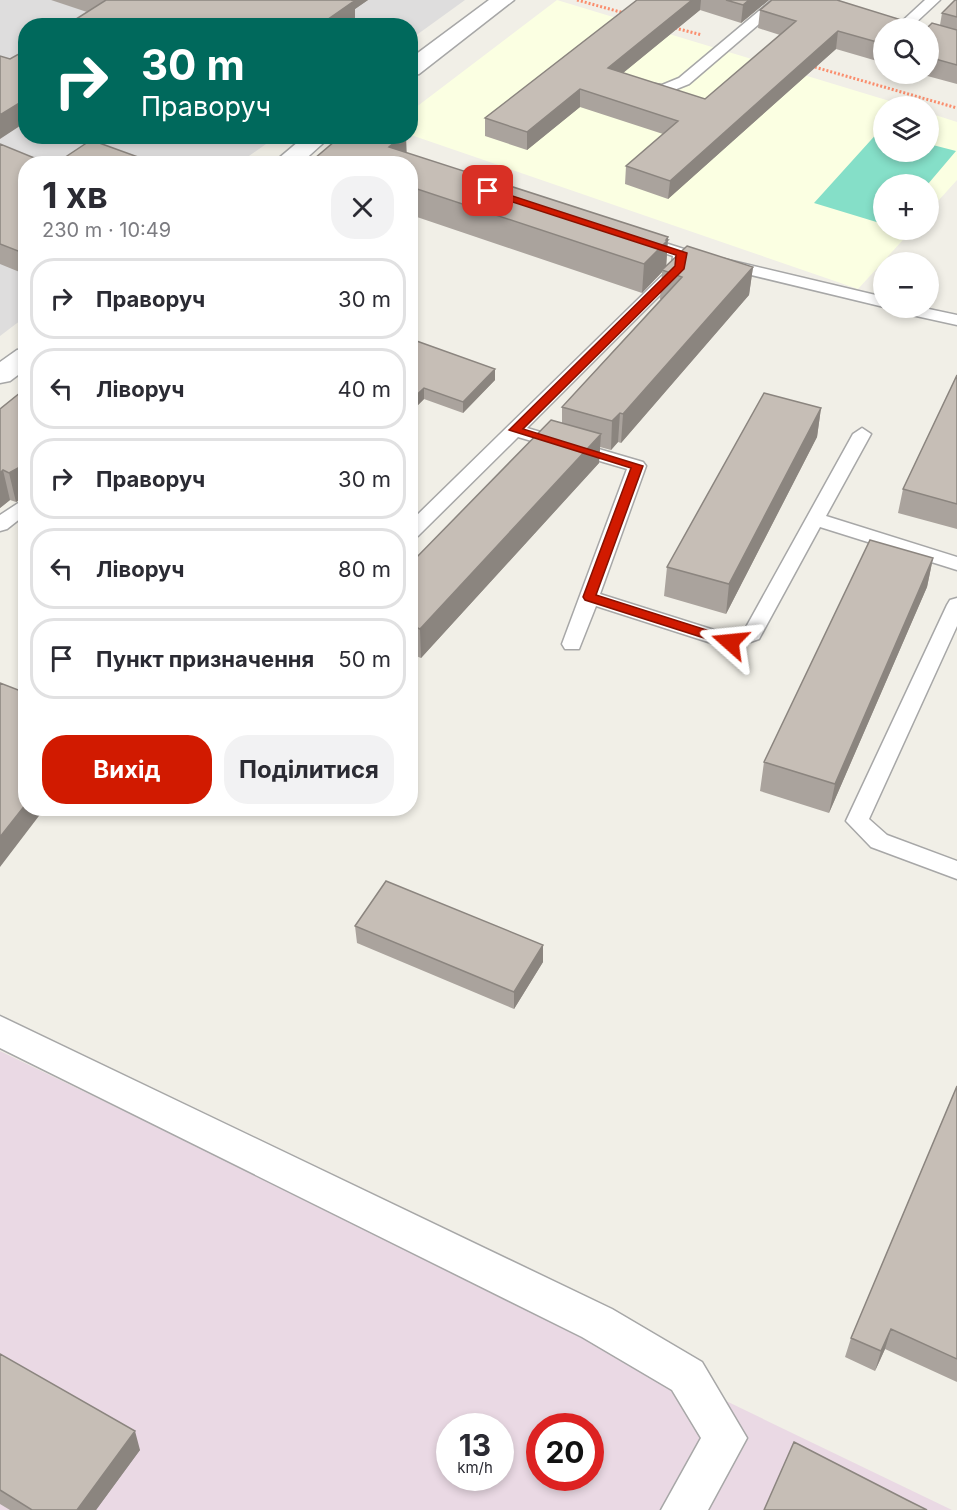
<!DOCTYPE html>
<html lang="uk">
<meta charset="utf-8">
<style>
body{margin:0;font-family:Inter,sans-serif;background:#f2f2f3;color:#2b2b33;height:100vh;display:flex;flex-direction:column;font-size:22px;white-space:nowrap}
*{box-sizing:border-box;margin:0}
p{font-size:20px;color:#7c7c81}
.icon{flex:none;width:33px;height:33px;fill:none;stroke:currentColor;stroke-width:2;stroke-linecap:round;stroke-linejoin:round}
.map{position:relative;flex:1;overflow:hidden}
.panel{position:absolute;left:18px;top:156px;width:400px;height:660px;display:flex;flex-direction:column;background:#fff;border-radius:24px;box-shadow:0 3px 9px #0003}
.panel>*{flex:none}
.top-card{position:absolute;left:18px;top:18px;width:400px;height:126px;border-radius:24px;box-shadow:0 3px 9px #0003;background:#00695c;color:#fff;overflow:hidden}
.fabs{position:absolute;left:873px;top:18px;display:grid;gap:12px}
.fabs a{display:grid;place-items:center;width:66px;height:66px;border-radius:50%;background:#fff;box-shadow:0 3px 9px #0003;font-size:30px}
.speed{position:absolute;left:436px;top:1413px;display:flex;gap:12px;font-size:30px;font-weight:700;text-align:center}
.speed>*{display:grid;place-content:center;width:78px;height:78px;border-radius:50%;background:#fff;box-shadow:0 3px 9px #0003;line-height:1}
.speed small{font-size:15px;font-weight:400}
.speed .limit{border:9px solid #d22;background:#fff;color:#111}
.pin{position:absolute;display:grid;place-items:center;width:51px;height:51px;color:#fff;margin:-26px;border-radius:12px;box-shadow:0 3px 9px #0006}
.me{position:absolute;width:66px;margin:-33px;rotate:288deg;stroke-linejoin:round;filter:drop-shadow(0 0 4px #0008)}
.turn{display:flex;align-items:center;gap:21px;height:126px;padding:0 24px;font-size:27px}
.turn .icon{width:78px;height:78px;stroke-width:2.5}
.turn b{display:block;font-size:42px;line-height:51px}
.round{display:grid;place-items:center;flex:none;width:63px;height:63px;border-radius:24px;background:#f2f2f3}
.head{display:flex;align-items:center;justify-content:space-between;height:102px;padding:0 24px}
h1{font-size:36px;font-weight:700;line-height:45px}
.primary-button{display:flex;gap:12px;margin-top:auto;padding:12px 24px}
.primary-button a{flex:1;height:69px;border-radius:24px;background:#d11a00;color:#fff;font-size:24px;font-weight:700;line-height:69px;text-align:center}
.primary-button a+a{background:#f2f2f3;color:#2b2b33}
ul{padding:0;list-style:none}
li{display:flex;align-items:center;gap:18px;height:81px;margin:0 12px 9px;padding:0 12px;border:3px solid #e1e1e2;border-radius:24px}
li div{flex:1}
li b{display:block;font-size:22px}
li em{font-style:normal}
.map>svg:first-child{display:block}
.residential{fill:#dedddd}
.industrial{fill:#ead9e4;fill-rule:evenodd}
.education{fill:#fbffe2}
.pitch{fill:#85dfc8}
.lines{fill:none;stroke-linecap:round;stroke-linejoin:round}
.service-casing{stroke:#a7a7a7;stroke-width:3}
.minor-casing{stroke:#a7a7a7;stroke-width:3}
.tertiary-casing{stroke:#a7a7a7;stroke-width:3}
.path{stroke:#fa8e6e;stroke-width:3;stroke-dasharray:2 2;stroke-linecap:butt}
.service{fill:#fff;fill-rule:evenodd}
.minor{fill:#fff;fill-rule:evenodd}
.tertiary{fill:#fff;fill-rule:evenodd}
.wall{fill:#aaa39d}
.shaded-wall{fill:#8b857f}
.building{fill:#c6beb6;stroke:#8b857f;stroke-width:1.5}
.route{fill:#d11a00;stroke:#810;stroke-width:1.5}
</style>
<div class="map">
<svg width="957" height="1510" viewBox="0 0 957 1510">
<rect width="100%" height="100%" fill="#f1efe7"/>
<path class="residential" d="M0 0H465L411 39V26H26V136L276 137 239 163 26 164 25 317 0 336Z"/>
<path class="industrial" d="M0 1051 952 1510H0ZM450 1426H501V1478H450ZM540 1426H591V1478H540Z"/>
<path class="education" d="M557 0 906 106H884V152H928L929 113 957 122V180L929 211 928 184H884V230H912L858 289 411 135V111Z"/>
<path class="pitch" d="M880 130H883L884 152H928L929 144 956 151 928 184H884L883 224 814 203Z"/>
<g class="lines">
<g class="service-casing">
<path id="service" d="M772 0H787L689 84 664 94 636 89 634 86 641 82 662 85 679 78Z
M925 0H940L910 28H898L899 24Z
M640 235 687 250 688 267 527 428 643 462 646 466 600 594 730 635 745 629 853 434 862 428 871 434 826 516 957 557V570L820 527 759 639 730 649 596 606 579 649H565L562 644 627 469 518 437 418 536 411 538V521L672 266 673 256 634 243 632 240 634 237Z
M724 259 884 297V307L718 267 716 264Z
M896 308H924L957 315V325L898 312Z
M26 498V514L7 529 0 531V515Z
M957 598V626L869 819 887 835 957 861V879L871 847 846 821 947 605 950 600Z"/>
</g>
<g class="minor-casing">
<path id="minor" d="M0 1016 612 1309 702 1362 747 1438 708 1510H661L701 1438 672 1390 582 1337 0 1048Z"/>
</g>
<g class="tertiary-casing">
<path id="tertiary" d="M489 0H514L419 74 411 76V58Z
M305 136H331L300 164H272Z
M26 348V369L10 381 0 383V362L17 350Z"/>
</g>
<path class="path" d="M577 0 624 13
M675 28 702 35
M811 66 957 108"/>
<use href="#service" class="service"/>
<use href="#minor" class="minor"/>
<use href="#tertiary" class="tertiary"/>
</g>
<path class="wall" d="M51 0H368L355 9V22L350 26H65L87 12Z
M637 0H769L741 23 700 10 623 73 705 99 780 35 758 28 760 10 927 28 940 25 942 13 957 0V84L920 74H928V28H884V63L836 49 668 199 625 184 626 166 663 134 580 107 527 150 485 136V118Z
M0 144 22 273 0 264Z
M407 153 668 237 666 267H753L749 295 621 443 618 442 611 450 600 447 599 463 421 658 411 654V563L562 423V407L661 299H660L662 272 642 293 411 215V164Z
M411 339 495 380 463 413 424 399 411 412Z
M957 375V529L898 513 903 489Z
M26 388V496L16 502 10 500 0 508V409Z
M821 408 817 437 726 614 664 596 667 567Z
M933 558 927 587 829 813 760 791 764 762Z
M355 926 543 945V962L514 1009 357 943Z
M957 1086V1382L885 1349 875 1371 845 1357 851 1338Z
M0 1354 140 1450 96 1510H10L0 1504Z"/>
<path class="shaded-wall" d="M342 0H368L355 9V22L350 26H321V24Z
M692 0H701L700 10 607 86 608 68Z
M749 0H769L741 23 743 5Z
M307 19V26H297Z
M838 31 836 49 668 199 670 181Z
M580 89V107L527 150V132Z
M26 99V122L0 139V115Z
M402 136H406L407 160 389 147Z
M668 237 666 269 662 270V272L642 293 644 264Z
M26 246V271L22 273 18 251Z
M753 267 749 295 621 443 623 414Z
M495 369V380L463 413V402Z
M424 388V399L411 412V400Z
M821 408 817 437 726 614 729 584Z
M620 413 618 442 611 450 612 421Z
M601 434 599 463 421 658 420 629Z
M20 467 26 496 16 502 9 473Z
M3 470 10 500 0 508V473Z
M933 558 927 587 829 813 835 784Z
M26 804V808H45L0 867V837Z
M543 945V962L514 1009V992Z
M891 1329 885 1349 875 1371 881 1351Z
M135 1431 140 1450 96 1510H77Z"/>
<path class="building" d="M106 0H351L354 1 321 24 307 19 297 26H65Z
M637 0H692L608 68 705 99 796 21 760 10 772 0H837L927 28 932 23 957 30V65L928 57V28H884V44L838 31 670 181 626 166 678 121 580 89 527 132 485 118Z
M726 0H749L743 5Z
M955 0H957V17L942 13Z
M26 50V99L0 115V56L10 59Z
M341 136H402L389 147 668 237 666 240H668L644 264 411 187V164H308Z
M91 140 149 161 145 164H55Z
M0 144 49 164H26V246L18 251 0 244Z
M687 246 753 267 623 414 620 413 612 421 562 407 682 277 662 270Z
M411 339 495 369 463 402 424 388 411 400Z
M957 375V504L903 489Z
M26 388V480L22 478 20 467 9 473 3 470 0 473V409Z
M764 393 821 408 729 584 667 567Z
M551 420 601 434 420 629 411 625V563Z
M870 540 933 558 835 784 764 762Z
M0 683 26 693V804L0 837Z
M386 881 543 945 514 992 355 926Z
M957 1086V1359L891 1329 881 1351 851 1338Z
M0 1354 135 1431 77 1510H32L0 1490Z
M794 1442 907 1500 927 1510H764Z"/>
<path class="route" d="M488 188 687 253 684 269 523 429 643 466 596 595 735 639V645H726L585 600 583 597 631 468 509 430 675 266 676 255 485 193 483 191Z"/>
</svg>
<div class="fabs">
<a><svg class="icon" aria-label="search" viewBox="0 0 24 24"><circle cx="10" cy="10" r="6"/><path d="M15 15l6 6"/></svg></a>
<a><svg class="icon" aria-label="layers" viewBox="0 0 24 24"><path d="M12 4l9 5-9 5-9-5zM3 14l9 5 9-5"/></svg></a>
<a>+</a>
<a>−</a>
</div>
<div class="speed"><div>13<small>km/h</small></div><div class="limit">20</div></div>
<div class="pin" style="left:488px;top:191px;background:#d93025"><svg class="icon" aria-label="arrive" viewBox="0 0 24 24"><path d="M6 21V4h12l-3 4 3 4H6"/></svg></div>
<svg class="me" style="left:730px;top:642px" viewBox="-20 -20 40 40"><path d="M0-17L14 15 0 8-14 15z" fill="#d11a00" stroke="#fff" stroke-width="4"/></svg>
<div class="top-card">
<div class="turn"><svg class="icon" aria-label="right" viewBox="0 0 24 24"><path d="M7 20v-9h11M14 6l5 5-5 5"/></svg><div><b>30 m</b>Праворуч</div></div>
</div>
<section class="panel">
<div class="head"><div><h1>1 хв</h1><p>230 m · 10:49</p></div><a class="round"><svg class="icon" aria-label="close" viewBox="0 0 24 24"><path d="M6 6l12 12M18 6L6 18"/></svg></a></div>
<ul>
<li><svg class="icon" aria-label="right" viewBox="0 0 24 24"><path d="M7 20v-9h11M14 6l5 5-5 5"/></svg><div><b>Праворуч</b></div><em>30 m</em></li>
<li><svg class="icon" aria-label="left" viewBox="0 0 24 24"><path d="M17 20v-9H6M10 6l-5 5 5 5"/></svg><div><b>Ліворуч</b></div><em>40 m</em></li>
<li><svg class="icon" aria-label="right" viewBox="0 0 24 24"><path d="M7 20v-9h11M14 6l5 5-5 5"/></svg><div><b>Праворуч</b></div><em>30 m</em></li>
<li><svg class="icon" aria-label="left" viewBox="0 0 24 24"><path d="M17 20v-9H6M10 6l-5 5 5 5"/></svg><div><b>Ліворуч</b></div><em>80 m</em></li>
<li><svg class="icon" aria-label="arrive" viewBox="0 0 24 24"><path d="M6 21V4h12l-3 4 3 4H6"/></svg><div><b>Пункт призначення</b></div><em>50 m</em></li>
</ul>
<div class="primary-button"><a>Вихід</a><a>Поділитися</a></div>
</section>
</div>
